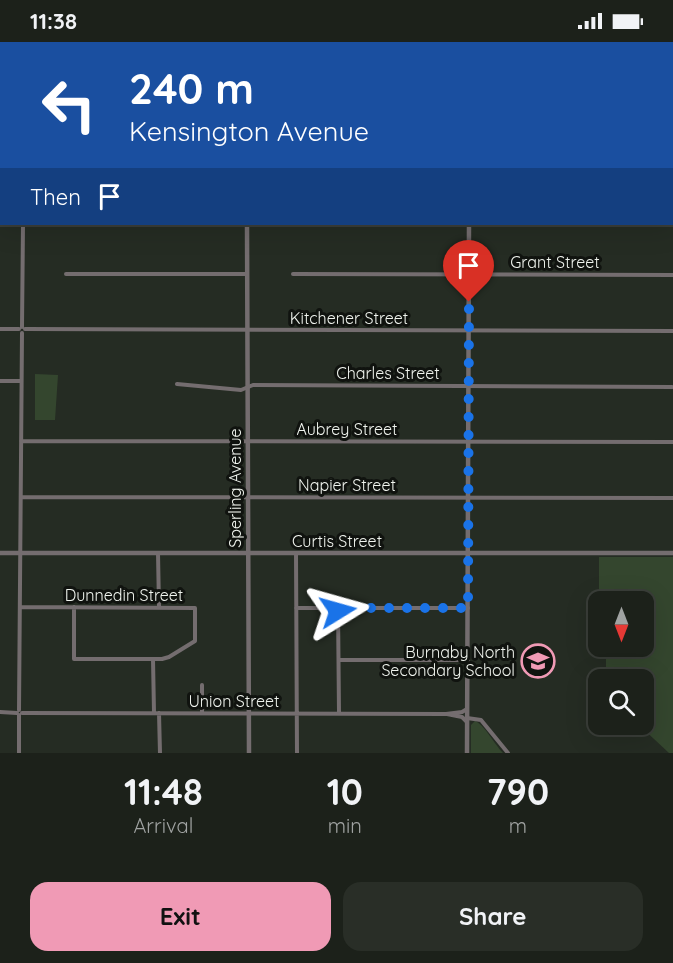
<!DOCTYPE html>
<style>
body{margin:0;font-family:Quicksand,sans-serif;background:#292e27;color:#f1f3f6;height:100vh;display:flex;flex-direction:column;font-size:22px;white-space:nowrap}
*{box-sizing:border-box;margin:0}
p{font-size:20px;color:#a0a3a2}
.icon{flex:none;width:33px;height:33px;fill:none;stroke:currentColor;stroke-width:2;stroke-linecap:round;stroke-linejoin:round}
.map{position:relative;height:711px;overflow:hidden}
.drawer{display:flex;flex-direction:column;background:#1c211a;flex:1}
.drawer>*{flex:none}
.hud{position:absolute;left:0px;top:0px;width:674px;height:183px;box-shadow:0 6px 24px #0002,0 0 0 2px #3a3e39;background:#1a4fa0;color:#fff;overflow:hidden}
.needle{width:39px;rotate:180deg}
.tools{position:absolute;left:588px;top:549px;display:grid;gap:12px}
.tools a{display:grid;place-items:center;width:66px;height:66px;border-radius:12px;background:#1c211a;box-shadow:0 6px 24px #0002,0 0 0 2px #3a3e39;font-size:30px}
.pin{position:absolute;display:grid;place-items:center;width:51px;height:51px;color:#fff;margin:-62px -26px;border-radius:50% 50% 50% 0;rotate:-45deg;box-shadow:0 0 6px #0007}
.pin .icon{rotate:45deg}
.me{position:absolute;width:66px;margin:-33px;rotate:82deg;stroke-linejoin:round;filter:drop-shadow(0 0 4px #0008)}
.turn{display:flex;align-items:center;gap:21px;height:126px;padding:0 30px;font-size:27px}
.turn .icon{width:78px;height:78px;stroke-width:2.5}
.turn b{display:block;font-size:42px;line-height:51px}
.then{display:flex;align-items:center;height:57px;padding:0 30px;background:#0003;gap:12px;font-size:22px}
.eta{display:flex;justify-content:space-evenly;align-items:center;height:102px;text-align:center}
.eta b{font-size:36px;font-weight:700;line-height:42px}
.action{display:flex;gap:12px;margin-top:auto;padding:12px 30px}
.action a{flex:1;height:69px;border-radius:18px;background:#f09ab5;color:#111;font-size:24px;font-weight:700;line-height:69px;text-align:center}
.action a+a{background:#292e27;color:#f1f3f6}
.status{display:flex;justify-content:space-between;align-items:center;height:42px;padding:0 30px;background:#1c211a;direction:ltr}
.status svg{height:16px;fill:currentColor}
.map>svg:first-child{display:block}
.green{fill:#34462e}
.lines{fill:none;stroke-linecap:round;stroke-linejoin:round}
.minor{stroke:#746d6f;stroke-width:4}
.tertiary{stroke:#746d6f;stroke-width:4.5}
.route{stroke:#1a73e8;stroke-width:10;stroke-dasharray:0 18}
.labels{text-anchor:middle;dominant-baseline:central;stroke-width:6;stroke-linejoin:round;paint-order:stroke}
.street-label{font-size:16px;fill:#f0f4ee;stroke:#10130f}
.poi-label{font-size:16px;fill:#f0f4ee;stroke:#10130f;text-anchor:end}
</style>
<div class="status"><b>11:38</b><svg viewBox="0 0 49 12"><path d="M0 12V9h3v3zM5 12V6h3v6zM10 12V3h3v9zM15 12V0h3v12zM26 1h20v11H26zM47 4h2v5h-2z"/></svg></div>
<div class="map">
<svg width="673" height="711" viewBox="0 0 673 711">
<rect width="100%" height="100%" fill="#252c23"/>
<path class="green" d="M35 332 58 333 55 378H35Z
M599 515H673V711H669L639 683 644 682V638L606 637V612L599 607V605L644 604V560L599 559Z
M475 679C484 682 495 703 503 711H471V683Z"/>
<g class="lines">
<path class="minor" d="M24 0V2
M136 0V2
M191 0V2
M666 0V2
M0 2H2
M81 2V0
M299 2V0
M402 2V0
M575 2V0
M672 10H673
M672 121H673
M672 177H673
M66 232H247
M293 232 673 233
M22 285 23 182
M0 287H19
M25 287 673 289
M0 339H21
M177 342 241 348 253 343 672 345
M21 399 673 400
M21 455 673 456
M158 511 159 565
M296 511 297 711
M20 565 195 566V599L169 615 162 617H74V565
M296 566H468
M338 566 339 671
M153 617 154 671
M339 618H468
M19 668 22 291
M0 670 17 671
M22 671 446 672 462 670 467 667
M159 671 160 711
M202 671V643
M447 672 462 675 467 680
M467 676 481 678 508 711
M19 711V673"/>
<path class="tertiary" d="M246 2V0
M470 2V0
M0 64H2
M672 65H673
M247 182 249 711
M0 511H673
M467 711 469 182"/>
</g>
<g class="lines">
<path class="route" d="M338 569V566H468L469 260"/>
</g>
<defs>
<g id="school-ring" transform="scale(1.725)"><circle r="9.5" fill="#10130f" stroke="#f09ab5" stroke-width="1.5"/><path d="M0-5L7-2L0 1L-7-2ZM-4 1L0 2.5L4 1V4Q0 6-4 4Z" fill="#f09ab5"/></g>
</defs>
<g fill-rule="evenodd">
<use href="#school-ring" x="538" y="619"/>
</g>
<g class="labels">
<g class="street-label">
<text x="555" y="220">Grant Street</text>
<text x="349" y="276">Kitchener Street</text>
<text x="388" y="331">Charles Street</text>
<text x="347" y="387">Aubrey Street</text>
<text x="347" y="443">Napier Street</text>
<text transform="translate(235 446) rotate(-90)">Sperling Avenue</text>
<text x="337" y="499">Curtis Street</text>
<text x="124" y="553">Dunnedin Street</text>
<text x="234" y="659">Union Street</text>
</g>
<g class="poi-label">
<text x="515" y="610">Burnaby North<tspan x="515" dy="18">Secondary School</tspan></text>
</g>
</g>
</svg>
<div class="tools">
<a><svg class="needle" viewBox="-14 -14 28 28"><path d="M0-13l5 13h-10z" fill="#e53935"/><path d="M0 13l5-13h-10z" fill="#a0a3a2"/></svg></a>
<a><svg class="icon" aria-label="search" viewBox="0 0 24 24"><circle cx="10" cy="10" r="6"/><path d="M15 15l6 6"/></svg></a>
</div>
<div class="pin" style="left:469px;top:260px;background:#d93025"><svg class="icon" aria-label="arrive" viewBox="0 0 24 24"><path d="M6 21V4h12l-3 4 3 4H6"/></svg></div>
<svg class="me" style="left:338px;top:569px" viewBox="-20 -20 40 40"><path d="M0-17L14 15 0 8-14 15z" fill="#1a73e8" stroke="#fff" stroke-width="4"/></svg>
<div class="hud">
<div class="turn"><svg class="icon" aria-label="left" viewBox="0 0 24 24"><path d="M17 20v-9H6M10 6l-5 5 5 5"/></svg><div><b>240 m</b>Kensington Avenue</div></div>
<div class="then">Then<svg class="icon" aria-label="arrive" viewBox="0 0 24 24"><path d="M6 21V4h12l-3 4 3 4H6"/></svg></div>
</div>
</div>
<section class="drawer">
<div class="eta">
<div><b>11:48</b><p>Arrival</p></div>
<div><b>10</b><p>min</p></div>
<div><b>790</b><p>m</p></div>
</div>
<div class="action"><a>Exit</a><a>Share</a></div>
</section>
